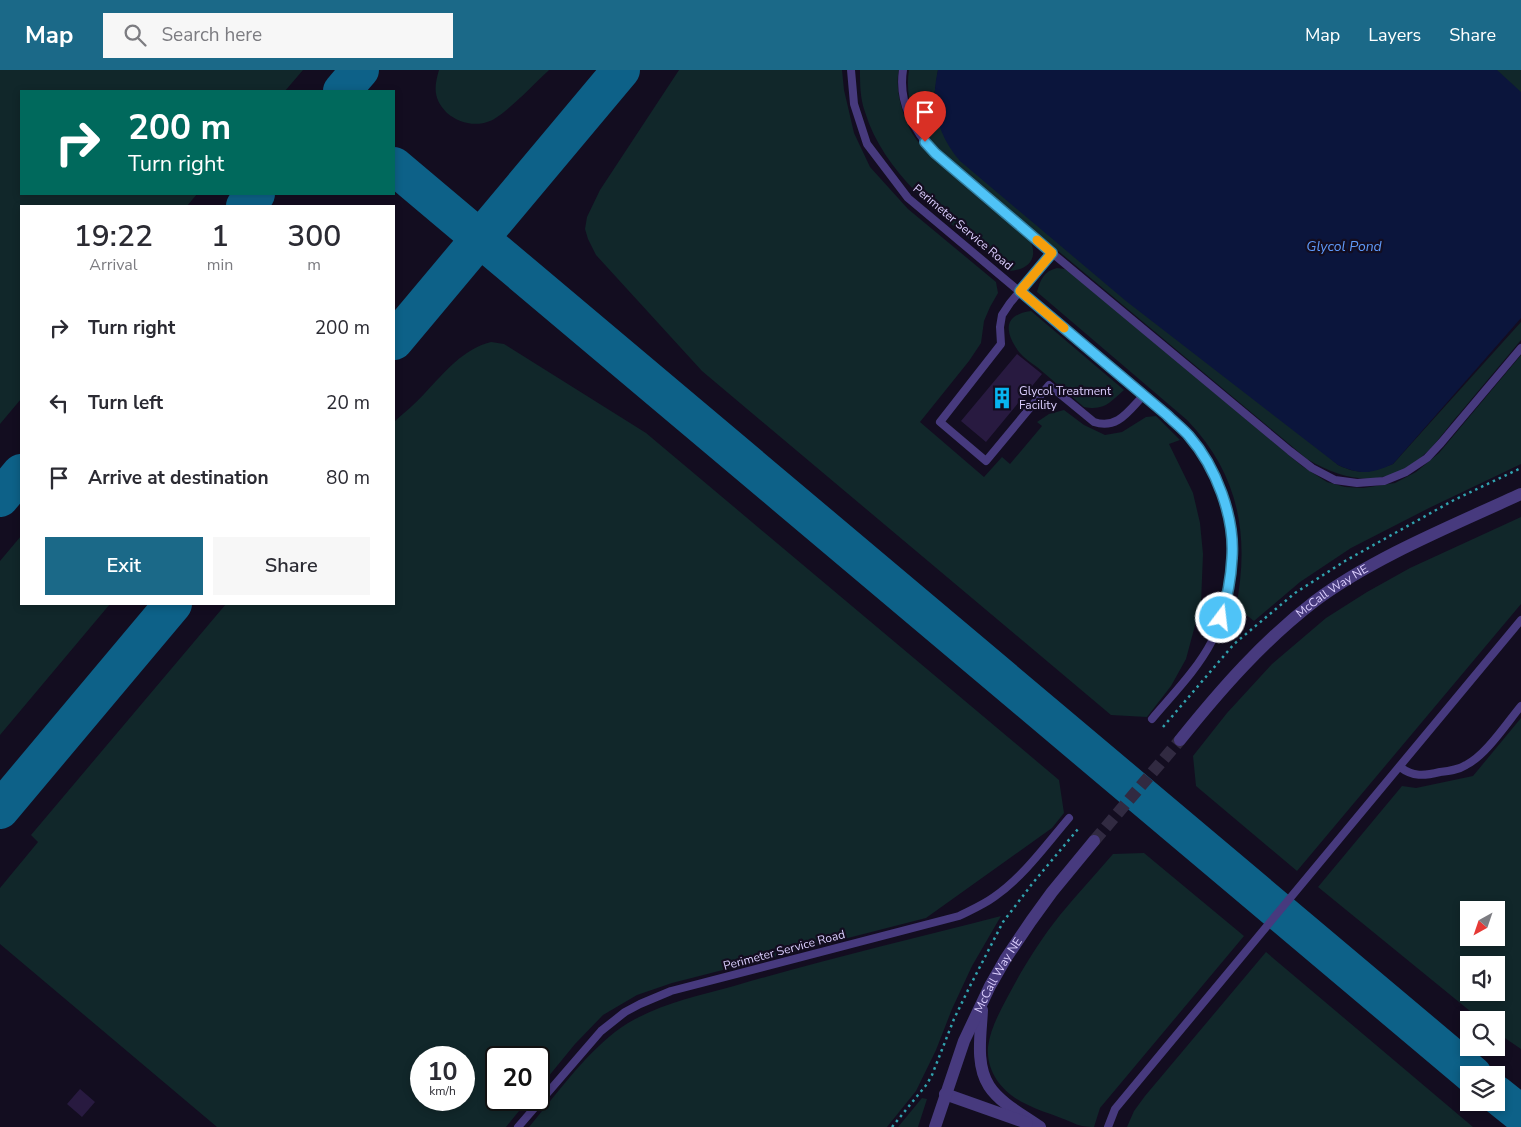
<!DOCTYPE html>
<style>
body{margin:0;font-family:"Nunito Sans",sans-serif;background:#f7f7f7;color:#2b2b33;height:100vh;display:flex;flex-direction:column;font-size:19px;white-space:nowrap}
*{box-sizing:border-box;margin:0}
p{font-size:16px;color:#7c7c81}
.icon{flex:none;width:28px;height:28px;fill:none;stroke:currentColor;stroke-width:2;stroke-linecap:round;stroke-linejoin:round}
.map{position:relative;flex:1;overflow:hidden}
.details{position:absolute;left:20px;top:135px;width:375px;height:400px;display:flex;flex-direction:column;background:#fff;border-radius:0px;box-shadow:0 2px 8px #0003}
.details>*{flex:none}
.top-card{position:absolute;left:20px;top:20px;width:375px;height:105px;border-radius:0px;box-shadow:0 2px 8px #0003;background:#00695c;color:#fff;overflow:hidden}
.needle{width:32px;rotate:220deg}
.buttons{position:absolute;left:1460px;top:831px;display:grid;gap:10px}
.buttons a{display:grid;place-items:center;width:45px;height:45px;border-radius:0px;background:#fff;box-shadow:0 2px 8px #0003;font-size:25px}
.speed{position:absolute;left:410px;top:976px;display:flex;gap:10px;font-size:25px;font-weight:700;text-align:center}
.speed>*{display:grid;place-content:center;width:65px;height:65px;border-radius:50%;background:#fff;box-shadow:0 2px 8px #0003;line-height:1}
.speed small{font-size:12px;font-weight:400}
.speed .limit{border:2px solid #111;border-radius:8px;background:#fff;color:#111}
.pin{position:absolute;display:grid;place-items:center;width:42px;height:42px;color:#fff;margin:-51px -21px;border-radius:50% 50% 50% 0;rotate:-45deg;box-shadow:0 0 5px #0007}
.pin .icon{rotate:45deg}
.me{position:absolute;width:55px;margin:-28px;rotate:15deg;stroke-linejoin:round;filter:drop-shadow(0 0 4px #0008)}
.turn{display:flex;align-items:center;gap:18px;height:105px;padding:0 25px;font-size:22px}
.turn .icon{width:65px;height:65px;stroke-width:2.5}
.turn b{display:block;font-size:35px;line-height:42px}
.eta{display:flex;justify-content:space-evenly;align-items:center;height:85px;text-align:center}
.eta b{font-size:30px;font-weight:600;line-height:35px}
.button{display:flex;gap:10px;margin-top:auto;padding:10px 25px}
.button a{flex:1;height:58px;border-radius:0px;background:#1b6988;color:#fff;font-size:20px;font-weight:600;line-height:58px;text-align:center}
.button a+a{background:#f7f7f7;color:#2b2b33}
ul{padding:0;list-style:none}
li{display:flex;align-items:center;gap:15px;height:75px;padding:0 25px}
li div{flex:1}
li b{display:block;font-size:19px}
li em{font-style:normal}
header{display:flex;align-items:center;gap:30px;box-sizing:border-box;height:70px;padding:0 25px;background:#1b6988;color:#fff}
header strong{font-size:24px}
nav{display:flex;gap:28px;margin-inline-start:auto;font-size:18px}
.search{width:350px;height:45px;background:#f7f7f7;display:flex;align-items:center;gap:12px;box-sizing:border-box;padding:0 18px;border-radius:0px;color:#7c7c81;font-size:19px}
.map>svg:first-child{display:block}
.green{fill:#11272a;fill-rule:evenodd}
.water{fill:#0b153c}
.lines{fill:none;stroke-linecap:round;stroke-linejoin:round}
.taxiway{stroke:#0d6188;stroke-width:38}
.building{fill:#281a40}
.minor-tunnel{stroke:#312a41;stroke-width:12;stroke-dasharray:12 6;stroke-linecap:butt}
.path{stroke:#31a2ae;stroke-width:2.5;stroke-dasharray:2.5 4;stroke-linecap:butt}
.service{stroke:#473a7e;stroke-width:8}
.minor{stroke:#473a7e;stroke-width:12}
.route-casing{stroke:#337fa1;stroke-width:12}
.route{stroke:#4fc3f7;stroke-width:9}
.slow{stroke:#f59e0b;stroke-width:9}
.labels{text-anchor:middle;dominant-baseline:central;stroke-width:4.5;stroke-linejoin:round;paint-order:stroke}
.street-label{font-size:12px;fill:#dbcefe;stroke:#130d20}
.poi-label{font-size:12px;fill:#dbcefe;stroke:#130d20;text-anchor:start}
.water-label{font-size:14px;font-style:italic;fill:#5f9afa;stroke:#130d20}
</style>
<header>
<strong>Map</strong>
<div class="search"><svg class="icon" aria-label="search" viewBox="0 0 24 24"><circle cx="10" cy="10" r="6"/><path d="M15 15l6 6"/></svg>Search here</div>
<nav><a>Map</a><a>Layers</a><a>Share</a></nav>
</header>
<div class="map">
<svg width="1521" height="1057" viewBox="0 0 1521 1057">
<rect width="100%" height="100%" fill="#130d20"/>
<path class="green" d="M0 0H303L285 21H21V124H197L187 136H21V329L0 354Z
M439 0H549C536 12 504 46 490 51 475 57 459 53 447 43 433 29 434 17 439 0Z
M679 0H842L844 20 854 63 870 97 908 139 996 212 998 223 990 237 984 251 981 273 969 291 920 352 984 407 1002 387 1010 394 1042 356 1037 352 1049 344 1064 340 1084 355 1105 365 1122 362 1146 347 1156 346 1180 370 1169 374 1193 423 1200 453 1203 484 1201 533 1186 589 1171 616 1147 647 1111 645 702 301 596 185 588 169 585 159 587 147 600 120Z
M860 0H899C894 21 904 52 916 69 927 84 943 96 958 108 982 128 1007 149 1030 170 1039 189 1028 200 1009 201 956 157 886 111 865 42 860 28 860 14 860 0Z
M909 0H938L934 27 936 45 1338 395C1362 406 1369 402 1393 394L1521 252V270C1501 294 1480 319 1460 343 1449 355 1440 369 1428 381 1390 418 1351 415 1307 389L953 93C944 84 935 76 927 67 912 50 905 23 909 0Z
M1496 0H1521V23Z
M1057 198 1065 199 1071 203 1302 396 1327 412 1345 417 1363 418 1395 413 1416 402 1439 383 1521 285V394L1429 438 1351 478 1300 512 1254 551 1236 537C1250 466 1239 404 1187 350L1037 222C1040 210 1044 201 1057 198Z
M1031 241 1124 320C1110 332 1105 341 1084 337 1069 324 1053 311 1037 297 1031 293 1024 288 1019 282 1005 263 1002 245 1031 241Z
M491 272 504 274 646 363 1059 710 1064 743 1052 758 926 848 672 913 637 925 603 945 575 974 539 1018V988H496V1030H528L506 1057H217L0 874V818L38 772 31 765 226 534H394V352C404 343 416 333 425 323 445 302 463 279 491 272ZM421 988H464V1030H421Z
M1521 447V534L1297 801 1196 716 1193 686 1227 643 1272 594 1326 548 1367 522 1410 498Z
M21 466V534H110L0 665V491Z
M1521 648V979L1496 962V950H1481L1318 817 1402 716 1416 718 1473 706ZM1469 840H1496V868H1469ZM1469 895H1496V922H1469Z
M1144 783 1244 866 1100 1038 1094 1057C1078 1057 1075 1053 1061 1048 1049 1043 1037 1040 1026 1034 1004 1024 986 1003 988 977 990 960 999 943 1007 928 1022 899 1040 870 1060 845 1077 824 1096 804 1113 784Z
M1001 846 972 896 952 939 936 980 916 1021 887 1057H529C556 1025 582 988 615 962 649 936 694 927 734 916 822 890 912 869 1001 846Z
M1266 882 1473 1057H1127L1134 1041 1145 1026Z
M922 1028 927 1029 918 1057H898Z"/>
<path class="water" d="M938 0H1497L1521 22V248L1393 394C1371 404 1360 405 1338 395L1126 231 960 91C937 65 930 34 938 0Z"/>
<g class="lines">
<path class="taxiway" d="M342 21 360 0
M394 96 1473 1005
M245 136 256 124
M394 271 621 0
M0 428 21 403
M0 740 173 534
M1496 1024 1521 1044"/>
</g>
<path class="building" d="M1017 284 1042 304 986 372 961 351Z
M80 1019 95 1032 82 1047 67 1034Z"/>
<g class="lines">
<path class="minor-tunnel" d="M1094 771 1180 670"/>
<path class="path" d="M1163 657 1234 574 1295 523 1345 491 1454 430 1521 398
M892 1057 927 1014 932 1005 954 949 969 918 1003 852 1032 814 1078 759"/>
<path class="service" d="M851 0 854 34 867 74 908 128 1167 345C1180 357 1193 369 1203 385 1237 439 1242 513 1212 571 1197 600 1173 624 1152 649
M903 0C898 32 914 61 935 83L1052 183 1290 381 1312 398 1335 410 1357 413 1384 411 1406 402 1427 388 1441 373 1521 278
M1052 183 1010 233 1002 245 1000 257 1001 274 940 352 986 391 1049 315 1094 352C1118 360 1129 340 1144 325
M1400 697C1413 707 1424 706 1440 702 1449 701 1458 700 1466 695 1486 685 1506 654 1521 636
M518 1057 601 961 625 942 640 934 671 921 959 846C971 840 983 835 994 827 1024 806 1046 775 1069 748
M1108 1057 1115 1039 1521 550"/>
<g class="minor">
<path id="s1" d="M1180 670C1221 619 1263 571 1315 531 1374 487 1454 455 1521 424"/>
<path d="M982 940C981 964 975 994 989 1016 1000 1033 1023 1045 1040 1057"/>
<path d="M945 1024 1027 1053"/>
<path id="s2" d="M935 1057 964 971 990 916 1006 888 1031 851 1052 822 1094 771"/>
</g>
</g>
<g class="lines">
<g class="route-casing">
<path id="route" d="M925 72 935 83 1052 183 1020 221 1167 345C1174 352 1183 359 1189 366 1216 397 1235 447 1232 488 1231 508 1227 529 1221 548"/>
</g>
<use href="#route" class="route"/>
<path class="slow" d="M1037 170 1052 183 1020 221 1064 258"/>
</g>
<defs>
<g id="building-bare" transform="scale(1.725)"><path d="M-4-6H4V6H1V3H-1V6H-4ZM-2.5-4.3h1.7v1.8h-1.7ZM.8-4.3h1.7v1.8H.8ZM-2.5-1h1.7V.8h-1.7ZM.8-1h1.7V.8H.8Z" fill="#07b5f0" stroke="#130d20" stroke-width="2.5" paint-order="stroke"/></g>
</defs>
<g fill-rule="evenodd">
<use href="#building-bare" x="1002" y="328"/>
</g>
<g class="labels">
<g class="street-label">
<text transform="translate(963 157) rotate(40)">Perimeter Service Road</text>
<text stroke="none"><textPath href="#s1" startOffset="214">McCall Way NE</textPath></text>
<text transform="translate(784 880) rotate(-15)">Perimeter Service Road</text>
<text stroke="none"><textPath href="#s2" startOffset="165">McCall Way NE</textPath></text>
</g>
<g class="poi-label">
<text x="1019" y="321">Glycol Treatment<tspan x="1019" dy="14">Facility</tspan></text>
</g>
<g class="water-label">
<text x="1344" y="176">Glycol Pond</text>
</g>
</g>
</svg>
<div class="buttons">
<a><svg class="needle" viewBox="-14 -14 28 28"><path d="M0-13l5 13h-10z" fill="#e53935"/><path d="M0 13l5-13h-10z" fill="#7c7c81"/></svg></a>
<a><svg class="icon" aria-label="sound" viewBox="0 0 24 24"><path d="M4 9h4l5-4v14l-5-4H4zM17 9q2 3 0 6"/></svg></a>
<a><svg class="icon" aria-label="search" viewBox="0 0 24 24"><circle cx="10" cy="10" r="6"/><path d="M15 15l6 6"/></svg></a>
<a><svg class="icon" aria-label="layers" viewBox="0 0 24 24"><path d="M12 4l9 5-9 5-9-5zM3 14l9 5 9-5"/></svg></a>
</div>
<div class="speed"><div>10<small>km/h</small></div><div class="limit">20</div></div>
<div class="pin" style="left:925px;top:72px;background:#d93025"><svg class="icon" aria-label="arrive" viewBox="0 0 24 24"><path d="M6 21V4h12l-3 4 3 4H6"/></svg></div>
<svg class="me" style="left:1221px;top:548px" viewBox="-20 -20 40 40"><circle r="17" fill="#4fc3f7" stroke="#fff" stroke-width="3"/><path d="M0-11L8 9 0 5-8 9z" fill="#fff"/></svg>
<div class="top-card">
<div class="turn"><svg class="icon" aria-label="right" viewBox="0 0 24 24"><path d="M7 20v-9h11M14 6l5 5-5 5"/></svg><div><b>200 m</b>Turn right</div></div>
</div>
<section class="details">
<div class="eta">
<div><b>19:22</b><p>Arrival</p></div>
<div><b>1</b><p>min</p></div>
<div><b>300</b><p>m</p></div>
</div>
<ul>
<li><svg class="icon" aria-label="right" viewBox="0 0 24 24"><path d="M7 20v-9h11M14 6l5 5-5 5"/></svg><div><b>Turn right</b></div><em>200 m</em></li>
<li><svg class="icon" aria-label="left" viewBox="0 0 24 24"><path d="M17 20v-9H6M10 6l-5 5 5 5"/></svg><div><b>Turn left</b></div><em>20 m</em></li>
<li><svg class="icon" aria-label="arrive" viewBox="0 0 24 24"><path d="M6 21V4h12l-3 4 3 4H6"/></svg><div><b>Arrive at destination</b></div><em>80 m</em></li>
</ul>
<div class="button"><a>Exit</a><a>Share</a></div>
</section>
</div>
